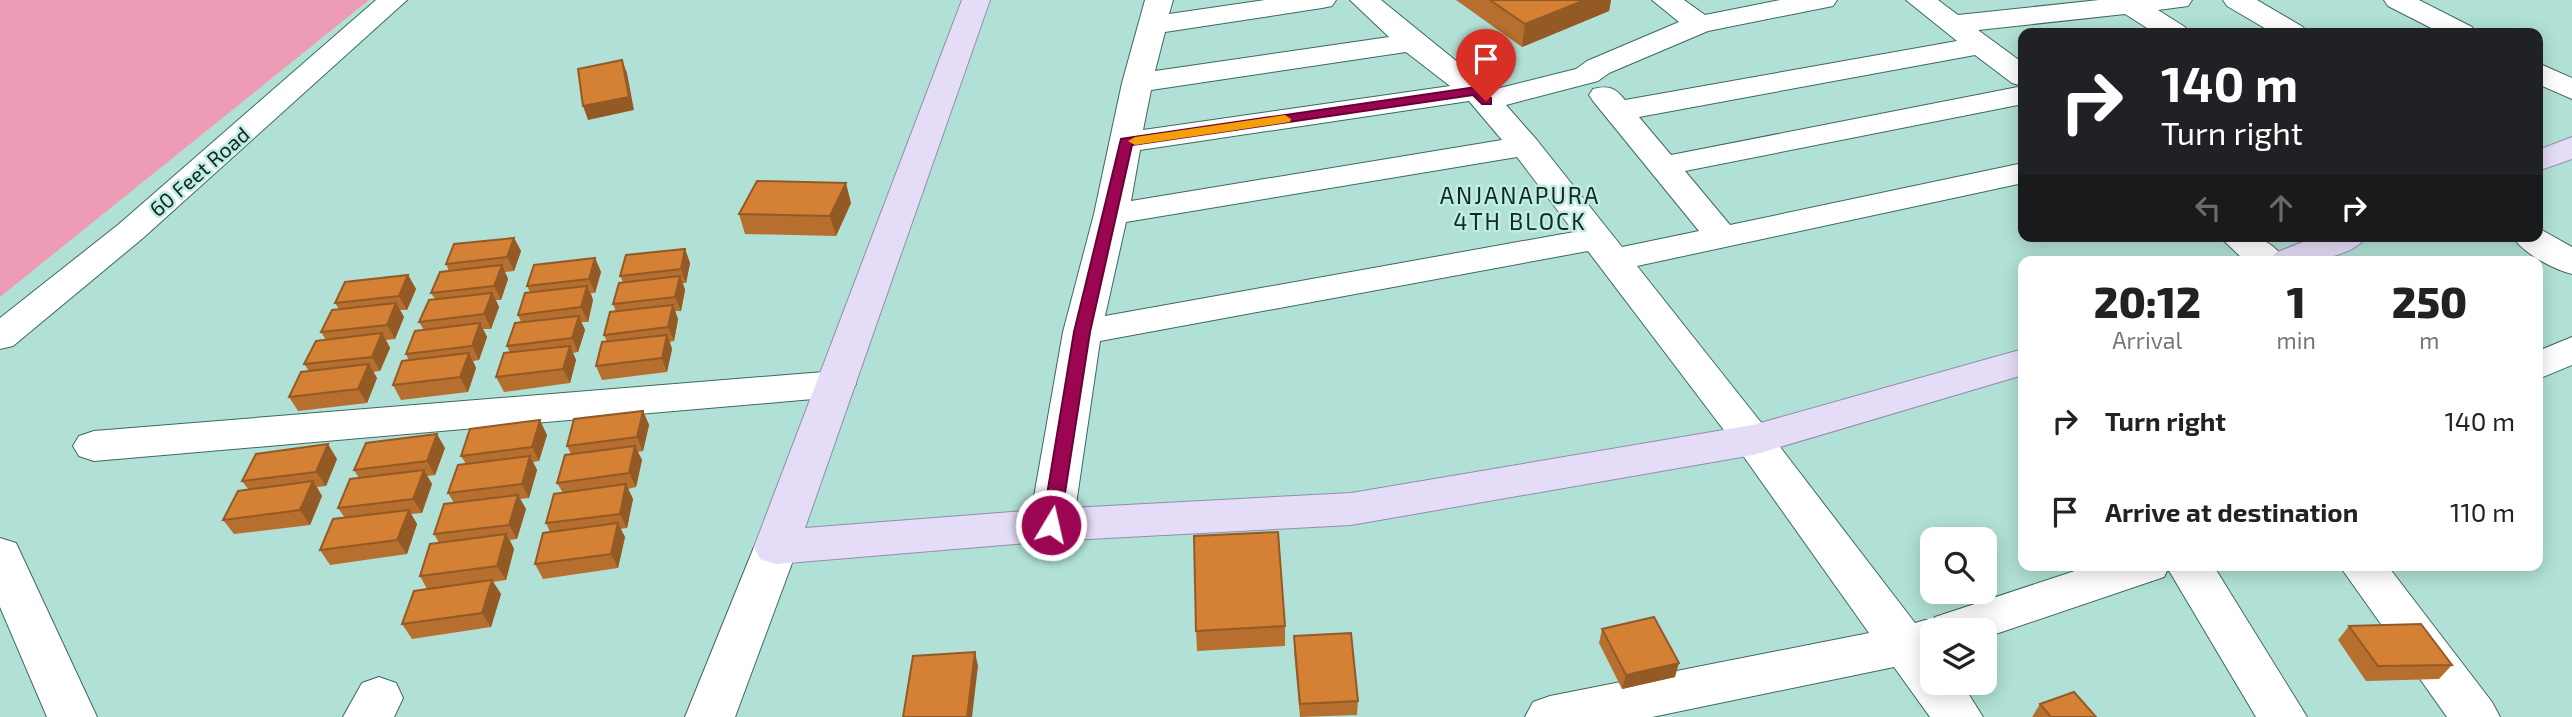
<!DOCTYPE html>
<style>
body{margin:0;font-family:"Exo 2",sans-serif;background:#f6f6f6;color:#222;height:100vh;display:flex;flex-direction:column;font-size:26px;white-space:nowrap}
*{box-sizing:border-box;margin:0}
p{font-size:23px;color:#767676}
.icon{flex:none;width:38px;height:38px;fill:none;stroke:currentColor;stroke-width:2;stroke-linecap:round;stroke-linejoin:round}
.map{position:relative;flex:1;overflow:hidden}
.drawer{position:absolute;left:2018px;top:256px;width:525px;height:315px;display:flex;flex-direction:column;background:#fff;border-radius:14px;box-shadow:0 4px 18px #0003}
.drawer>*{flex:none}
.top-card{position:absolute;left:2018px;top:28px;width:525px;height:214px;border-radius:14px;box-shadow:0 4px 18px #0003;background:#202124;color:#fff;overflow:hidden}
.controls{position:absolute;left:1920px;top:527px;display:grid;gap:14px}
.controls a{display:grid;place-items:center;width:77px;height:77px;border-radius:14px;background:#fff;box-shadow:0 4px 18px #0003;font-size:35px}
.pin{position:absolute;display:grid;place-items:center;width:60px;height:60px;color:#fff;margin:-72px -30px;border-radius:50% 50% 50% 0;rotate:-45deg;box-shadow:0 0 7px #0007}
.pin .icon{rotate:45deg}
.me{position:absolute;width:77px;margin:-38px;rotate:9deg;stroke-linejoin:round;filter:drop-shadow(0 0 5px #0008)}
.turn{display:flex;align-items:center;gap:24px;height:147px;padding:0 28px;font-size:32px}
.turn .icon{width:91px;height:91px;stroke-width:2.5}
.turn b{display:block;font-size:49px;line-height:60px}
.lanes{display:flex;align-items:center;height:66px;padding:0 28px;background:#0003;justify-content:center;gap:35px;direction:ltr}
.lanes .off{opacity:.35}
.eta{display:flex;justify-content:space-evenly;align-items:center;height:119px;text-align:center}
.eta b{font-size:42px;font-weight:800;line-height:49px}
ul{padding:0;list-style:none}
li{display:flex;align-items:center;gap:21px;height:91px;padding:0 28px}
li div{flex:1}
li b{display:block;font-size:26px}
li em{font-style:normal}
.map>svg:first-child{display:block}
.green{fill:#ee9cb5}
.lines{fill:none;stroke-linecap:round;stroke-linejoin:round}
.minor-casing{stroke:#3c6960;stroke-width:2}
.major-casing{stroke:#918eaa;stroke-width:2}
.minor{fill:#fff;fill-rule:evenodd}
.major{fill:#e5dcf8;fill-rule:evenodd}
.wall{fill:#b66f2e}
.shaded-wall{fill:#945a25}
.building{fill:#d48135;stroke:#945a25;stroke-width:2}
.route{fill:#9c0552;stroke:#650335;stroke-width:2}
.slow{fill:#f59e0b}
.labels{text-anchor:middle;dominant-baseline:central;stroke-width:5;stroke-linejoin:round;paint-order:stroke}
.street-label{font-size:21px;fill:#142723;stroke:#beeee3}
.neighbourhood-label{font-size:23px;letter-spacing:2px;fill:#142723;stroke:#beeee3}
</style>
<div class="map">
<svg width="2572" height="717" viewBox="0 0 2572 717">
<rect width="100%" height="100%" fill="#b1e1d6"/>
<path class="green" d="M0 0H369L0 297Z"/>
<g class="lines">
<g class="minor-casing">
<path id="minor" d="M376 0H407L143 238 13 346 0 349V318L119 224Z
M1145 0H1173L1169 14 1265 0H1336L1332 6 1322 8 1165 32 1155 71 1389 37 1350 0H1381L1492 90 1576 69 1587 61 1679 22 1652 0H1684L1705 15 1780 0H1837L1833 6 1708 31 1609 73 1598 81 1506 105 1536 139 1622 247 1699 231 1593 101 1589 95 1593 89C1609 85 1615 88 1625 100L1957 41 1906 0H1938L1958 15 2099 0H2192L2188 6 2158 10 2185 27 2189 33H2155L2125 14 1978 30 2023 63V104L1685 171 1730 225 2023 163V183L1637 266 1767 430 1915 623 1925 620 1933 622 1935 617 2093 565H2213L2307 717H2256L2168 569 2164 577 1984 638V630H1932V682H1961L1983 717H1930L1894 667 1652 717H1525L1533 702 1550 696 1869 633 1739 450 1588 251 1100 341 1073 525 1066 537 1051 541 1036 537 1029 525 1063 332 1094 214 1122 83ZM1406 52 1450 86 1143 130 1151 90ZM1975 55 2012 83 2023 86 1671 155 1639 117ZM1469 101 1502 140 1131 201 1140 150ZM1517 157 1574 232 1105 316 1126 222Z
M2223 0H2257L2303 27 2307 33H2273L2227 6Z
M2384 0H2419L2472 27 2476 33H2441L2388 6Z
M2538 63 2572 78V99L2538 84Z
M2538 228 2572 247V274C2552 269 2523 253 2512 236H2538Z
M2219 236C2248 236 2267 233 2286 261H2245Z
M2572 337V365L2538 379V351Z
M836 371 850 375 856 384 850 393 836 397 94 461 79 456 73 446 79 436 94 431Z
M776 530 792 535 798 547 735 717H685L754 547 760 535Z
M0 538 16 543 97 717H47L0 607Z
M2339 565H2387L2492 702 2500 717H2447Z
M379 677 396 683 403 698 394 717H343L362 683Z"/>
</g>
<g class="major-casing">
<path id="major" d="M962 0H990L805 528 1051 509 1351 493 1753 425 2023 349V375L1753 455 1351 525 1051 541 776 564 760 559 754 547Z
M2572 137V159L2538 171V150Z
M2318 236H2367C2349 262 2299 261 2270 261L2275 253Z"/>
</g>
<use href="#minor" class="minor"/>
<use href="#major" class="major"/>
</g>
<path class="wall" d="M1456 0H1611L1609 11 1522 47Z
M851 203 836 236 745 234 739 214Z
M514 238 521 251 514 271 505 272 508 279 501 300H496L499 307 491 329H483L487 337 479 360 473 361 476 368 468 392 401 400 393 385 409 361 406 354 424 330 419 322 435 299 431 293 449 271 446 264Z
M685 249 690 263 686 283H683L685 290 681 311H675L678 319 674 341 670 342 672 349 667 372 602 380 596 366 607 342 604 335 616 312 613 304 623 282 620 276Z
M595 258 601 272 595 293H591L593 300 588 322H581L585 330 578 352 573 353 576 360 570 383 504 392 496 377 510 353 507 346 521 322 518 315 530 292 527 286Z
M408 275 416 289 407 310H400L404 317 395 339 386 340 390 348 380 371 373 372 377 378 367 403 298 411 289 397 309 371 304 364 326 340 321 332 339 309 335 303Z
M643 411 649 425 643 451 638 452 642 460 636 487 628 489 633 499 627 528 620 529 625 537 618 568 543 579 535 564 550 532 546 523 563 493 557 483 571 454 567 446Z
M547 435 539 461 533 462 537 470 529 498 520 499 526 509 517 539 510 540 514 549 506 580 493 582 501 594 491 627 412 639 402 624 427 589 420 576 439 543 434 534 454 503 448 493 466 464 461 456Z
M445 448 435 475 427 476 432 484 422 513 411 514 417 524 407 554 330 565 320 550 345 518 338 508 359 478 354 470Z
M337 459 326 486 317 487 322 496 310 525 234 534 223 520 248 489 242 481Z
M1285 626V646L1197 651 1196 631Z
M2349 626 2452 665 2439 679 2366 681 2338 640Z
M1602 629 1675 677 1622 689 1599 643Z
M1294 636 1358 701 1357 715 1300 717 1294 651Z
M2040 704 2096 717H2032Z"/>
<path class="shaded-wall" d="M1585 0H1611L1609 11 1522 47 1525 24Z
M622 60 627 73 634 110 588 120 583 106Z
M846 183 851 203 836 236 830 216Z
M514 238 521 251 514 271 507 257Z
M685 249 690 263 686 283 681 269Z
M595 258 601 272 595 293 589 279Z
M502 265 508 279 501 300 494 286Z
M408 275 416 289 407 310 399 296Z
M680 276 685 290 681 311 675 297Z
M587 286 593 300 588 322 581 307Z
M492 293 499 307 491 329 484 314Z
M396 303 404 317 395 339 387 325Z
M673 305 678 319 674 341 668 327Z
M579 316 585 330 578 352 572 338Z
M480 323 487 337 479 360 472 346Z
M382 333 390 348 380 371 372 357Z
M667 335 672 349 667 372 662 358Z
M570 346 576 360 570 383 563 369Z
M469 353 476 368 468 392 460 377Z
M369 364 377 378 367 403 358 389Z
M643 411 649 425 643 451 637 437Z
M540 420 547 435 539 461 532 447Z
M437 434 445 448 435 475 427 461Z
M328 444 337 459 326 486 316 472Z
M635 446 642 460 636 487 629 473Z
M530 456 537 470 529 498 522 484Z
M424 470 432 484 422 513 413 499Z
M313 481 322 496 310 525 300 510Z
M626 484 633 499 627 528 620 514Z
M518 495 526 509 517 539 509 525Z
M409 510 417 524 407 554 397 540Z
M618 523 625 537 618 568 611 554Z
M506 534 514 549 506 580 497 566Z
M492 580 501 594 491 627 482 613Z
M975 652 978 666 972 717H967Z
M1679 663 1675 677 1622 689 1626 675Z"/>
<path class="building" d="M1490 0H1585L1525 24Z
M622 60 629 97 583 106 578 69Z
M757 181 846 183 830 216 739 214Z
M514 238 507 257 446 264 454 244Z
M685 249 681 269 620 276 626 255Z
M595 258 589 279 527 286 534 265Z
M502 265 494 286 431 293 440 272Z
M408 275 399 296 335 303 345 282Z
M680 276 675 297 613 304 619 283Z
M587 286 581 307 518 315 525 293Z
M492 293 484 314 419 322 429 300Z
M396 303 387 325 321 332 332 310Z
M673 305 668 327 604 335 610 312Z
M579 316 572 338 507 346 515 323Z
M480 323 472 346 406 354 415 331Z
M382 333 372 357 304 364 316 341Z
M667 335 662 358 596 366 602 342Z
M570 346 563 369 496 377 504 353Z
M469 353 460 377 393 385 402 361Z
M369 364 358 389 289 397 301 372Z
M643 411 637 437 567 446 574 419Z
M540 420 532 447 461 456 470 429Z
M437 434 427 461 354 470 366 443Z
M328 444 316 472 242 481 256 454Z
M635 446 629 473 557 483 565 455Z
M530 456 522 484 448 493 458 465Z
M424 470 413 499 338 508 350 479Z
M313 481 300 510 223 520 238 491Z
M626 484 620 514 546 523 554 494Z
M518 495 509 525 434 534 444 504Z
M409 510 397 540 320 550 333 519Z
M618 523 611 554 535 564 543 533Z
M1278 532 1285 626 1196 631 1194 536Z
M506 534 497 566 420 576 430 544Z
M492 580 482 613 402 624 414 591Z
M1654 617 1679 663 1626 675 1602 629Z
M2421 624 2452 665 2378 666 2349 626Z
M1351 633 1358 701 1300 704 1294 636Z
M975 652 967 717H903L913 656Z
M2074 692 2096 717H2051L2040 704Z"/>
<path class="route" d="M1476 87 1491 98V104H1482L1473 95 1132 145 1090 332 1060 525 1058 530H1045L1042 525 1074 332 1121 139Z"/>
<path class="slow" d="M1285 115 1291 119 1290 122 1135 145 1128 141 1135 137Z"/>
<g class="labels">
<g class="street-label">
<text transform="translate(199 171) rotate(-41)">60 Feet Road</text>
</g>
<g class="neighbourhood-label">
<text x="1520" y="195">ANJANAPURA<tspan x="1520" dy="26">4TH BLOCK</tspan></text>
</g>
</g>
</svg>
<div class="controls">
<a><svg class="icon" aria-label="search" viewBox="0 0 24 24"><circle cx="10" cy="10" r="6"/><path d="M15 15l6 6"/></svg></a>
<a><svg class="icon" aria-label="layers" viewBox="0 0 24 24"><path d="M12 4l9 5-9 5-9-5zM3 14l9 5 9-5"/></svg></a>
</div>
<div class="pin" style="left:1486px;top:101px;background:#d93025"><svg class="icon" aria-label="arrive" viewBox="0 0 24 24"><path d="M6 21V4h12l-3 4 3 4H6"/></svg></div>
<svg class="me" style="left:1051px;top:525px" viewBox="-20 -20 40 40"><circle r="17" fill="#9c0552" stroke="#fff" stroke-width="3"/><path d="M0-11L8 9 0 5-8 9z" fill="#fff"/></svg>
<div class="top-card">
<div class="turn"><svg class="icon" aria-label="right" viewBox="0 0 24 24"><path d="M7 20v-9h11M14 6l5 5-5 5"/></svg><div><b>140 m</b>Turn right</div></div>
<div class="lanes"><svg class="icon off" aria-label="left" viewBox="0 0 24 24"><path d="M17 20v-9H6M10 6l-5 5 5 5"/></svg><svg class="icon off" aria-label="ahead" viewBox="0 0 24 24"><path d="M12 20V5M6 11l6-6 6 6"/></svg><svg class="icon" aria-label="right" viewBox="0 0 24 24"><path d="M7 20v-9h11M14 6l5 5-5 5"/></svg></div>
</div>
<section class="drawer">
<div class="eta">
<div><b>20:12</b><p>Arrival</p></div>
<div><b>1</b><p>min</p></div>
<div><b>250</b><p>m</p></div>
</div>
<ul>
<li><svg class="icon" aria-label="right" viewBox="0 0 24 24"><path d="M7 20v-9h11M14 6l5 5-5 5"/></svg><div><b>Turn right</b></div><em>140 m</em></li>
<li><svg class="icon" aria-label="arrive" viewBox="0 0 24 24"><path d="M6 21V4h12l-3 4 3 4H6"/></svg><div><b>Arrive at destination</b></div><em>110 m</em></li>
</ul>
</section>
</div>
